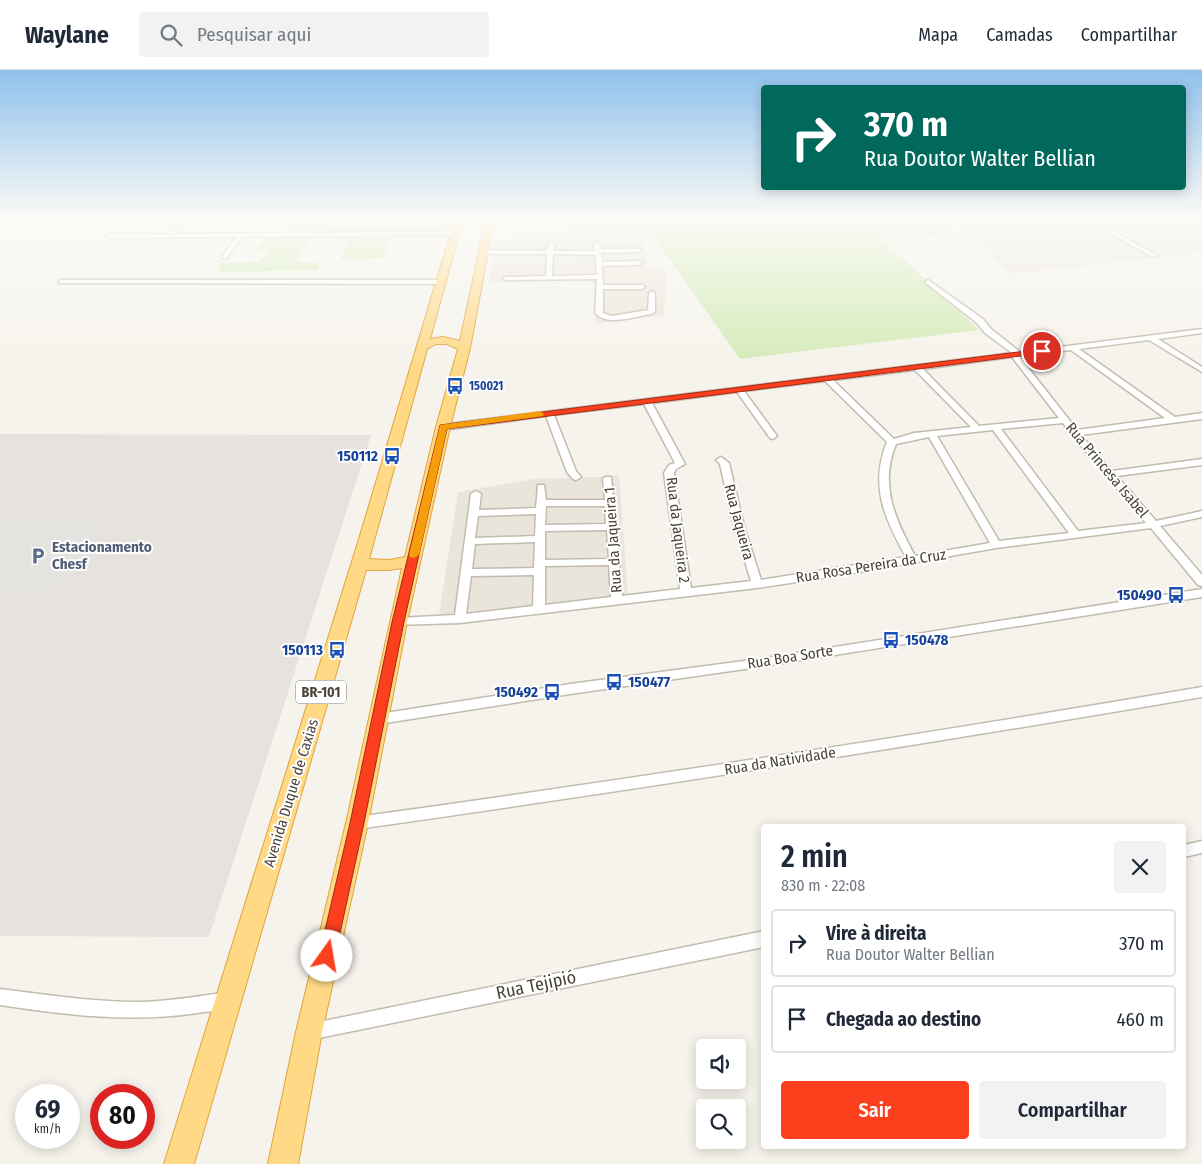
<!DOCTYPE html>
<html lang="pt">
<meta charset="utf-8">
<style>
body{margin:0;font-family:"Fira Sans Condensed",sans-serif;background:#f2f2f3;color:#1f2937;height:100vh;display:flex;flex-direction:column;font-size:19px;white-space:nowrap}
*{box-sizing:border-box;margin:0}
p{font-size:16px;color:#747a83}
.icon{flex:none;width:28px;height:28px;fill:none;stroke:currentColor;stroke-width:2;stroke-linecap:round;stroke-linejoin:round}
.map{position:relative;flex:1;overflow:hidden}
.details{position:absolute;left:761px;top:754px;width:425px;height:325px;display:flex;flex-direction:column;background:#fff;border-radius:5px;box-shadow:0 2px 12px #0003}
.details>*{flex:none}
.hud{position:absolute;left:761px;top:15px;width:425px;height:105px;border-radius:5px;box-shadow:0 2px 12px #0003;background:#00695c;color:#fff;overflow:hidden}
.tools{position:absolute;left:696px;top:969px;display:grid;gap:10px}
.tools a{display:grid;place-items:center;width:50px;height:50px;border-radius:5px;background:#fff;box-shadow:0 2px 12px #0003;font-size:25px}
.speed{position:absolute;left:15px;top:1014px;display:flex;gap:10px;font-size:25px;font-weight:700;text-align:center}
.speed>*{display:grid;place-content:center;width:65px;height:65px;border-radius:50%;background:#fff;box-shadow:0 2px 12px #0003;line-height:1}
.speed small{font-size:12px;font-weight:400}
.speed .limit{border:8px solid #d22;background:#fff;color:#111}
.pin{position:absolute;display:grid;place-items:center;width:42px;height:42px;color:#fff;margin:-21px;border:2px solid #fff;border-radius:50%;box-shadow:0 1px 5px #0007}
.me{position:absolute;width:55px;margin:-28px;rotate:13deg;stroke-linejoin:round;filter:drop-shadow(0 0 4px #0008)}
.turn{display:flex;align-items:center;gap:18px;height:105px;padding:0 20px;font-size:22px}
.turn .icon{width:65px;height:65px;stroke-width:2.5}
.turn b{display:block;font-size:35px;line-height:42px}
.round{display:grid;place-items:center;flex:none;width:52px;height:52px;border-radius:5px;background:#f2f2f3}
.head{display:flex;align-items:center;justify-content:space-between;height:85px;padding:0 20px}
h1{font-size:30px;font-weight:600;line-height:38px}
.action{display:flex;gap:10px;margin-top:auto;padding:10px 20px}
.action a{flex:1;height:58px;border-radius:5px;background:#fc3f1d;color:#fff;font-size:20px;font-weight:600;line-height:58px;text-align:center}
.action a+a{background:#f2f2f3;color:#1f2937}
ul{padding:0;list-style:none}
li{display:flex;align-items:center;gap:15px;height:68px;margin:0 10px 8px;padding:0 10px;border:2px solid #e0e1e3;border-radius:5px}
li div{flex:1}
li b{display:block;font-size:19px}
li em{font-style:normal}
header{display:flex;align-items:center;gap:30px;box-sizing:border-box;height:70px;padding:0 25px;background:#fff;border-bottom:1px solid #e0e1e3}
header strong{font-size:24px}
nav{display:flex;gap:28px;margin-inline-start:auto;font-size:18px}
.search{width:350px;height:45px;background:#f2f2f3;display:flex;align-items:center;gap:12px;box-sizing:border-box;padding:0 18px;border-radius:5px;color:#747a83;font-size:19px}
.map>svg:first-child{display:block}
.residential{fill:#eae5da}
.industrial{fill:#e6e2dd}
.green{fill:#d2eab5}
.parking{fill:#e5e3e0}
.lines{fill:none;stroke-linecap:round;stroke-linejoin:round}
.minor-casing{stroke:#c2bbae;stroke-width:3}
.trunk-casing{stroke:#e0a43c;stroke-width:2}
.minor{fill:#fff;fill-rule:evenodd}
.trunk{fill:#ffd985;fill-rule:evenodd}
.route{fill:#fc3f1d;stroke:#a42913}
.slow{fill:#f59e0b}
.labels{text-anchor:middle;dominant-baseline:central;stroke-width:4;stroke-linejoin:round;paint-order:stroke}
.far-transit-label{font-size:12px;font-weight:bold;fill:#164399;stroke:#fff;text-anchor:start}
.shield{fill:#fff;stroke:#817c74;stroke-width:1}
.shield-label{font-size:14px;font-weight:bold;fill:#4b4439}
.transit-label{font-size:15px;font-weight:bold;fill:#164399;stroke:#fff;text-anchor:end}
.street-label{font-size:15px;fill:#4b4439;stroke:#fff}
.service-label{font-size:15px;font-weight:bold;fill:#4e5e75;stroke:#fff;text-anchor:start}
.near-street-label{font-size:18px;fill:#4b4439;stroke:#fff}
</style>
<header>
<strong>Waylane</strong>
<div class="search"><svg class="icon" aria-label="search" viewBox="0 0 24 24"><circle cx="10" cy="10" r="6"/><path d="M15 15l6 6"/></svg>Pesquisar aqui</div>
<nav><a>Mapa</a><a>Camadas</a><a>Compartilhar</a></nav>
</header>
<div class="map">
<svg width="1202" height="1094" viewBox="0 0 1202 1094">
<rect width="100%" height="100%" fill="#f6f3ec"/>
<path class="residential" d="M950 149H1202V182L1012 204Z
M643 168 648 200H666L664 246 596 253 593 211 489 212 497 170Z
M619 406 628 526 439 545 458 422 534 409Z"/>
<path class="industrial" d="M0 364 371 365 209 867 0 866Z"/>
<path class="green" d="M564 149H940L958 165 881 168 979 260 740 289 654 167H576Z
M391 167 383 188 340 189 350 168Z
M311 168 297 192 319 193 318 200 219 202 221 193 258 192 269 181 256 180 266 169Z"/>
<path class="parking" d="M100 450 55 520H0V451Z"/>
<g class="lines">
<g class="minor-casing">
<path id="minor" d="M0 149H5L0 152Z
M179 149H185L174 164 456 161 459 163 456 165 242 167 227 188 225 189 222 187 236 167 110 168 107 166 110 164H168Z
M1084 149H1091L1158 186 1153 187Z
M551 172 554 174V181H594V174L597 172 600 174 601 179H640L641 180 638 182 601 183 602 192 639 191 642 193 639 195 602 196 603 215H642L645 217 642 219H603V243L612 246 648 240 649 223 652 221 655 223V242L651 244C636 246 607 257 595 243L597 209 506 210 503 208 504 207 546 206 547 184H483L480 182 483 180 547 181 548 174ZM553 184 595 185 597 205 552 206Z
M61 210H442L445 212 442 214 59 213V211Z
M928 210 983 249 991 259 1020 282 1202 259V263L1158 269 1202 297V302L1149 270 1079 279 1175 347 1202 343V349L1081 365 1112 401 1202 389V395L1117 406 1156 451 1202 441V447L1160 456 1202 505V516L1198 515 1151 458 996 478 837 506 757 518 460 553 394 555 392 552 398 548 455 545 471 424 476 421 481 424 479 440 536 438 538 415H544L546 430H605L603 409 605 407H611L622 526 680 519 664 403 669 395 675 393 644 334 554 345 576 401 581 407 576 410 573 409 567 402 546 346 443 360 440 359V355L1012 283 985 263 977 253 926 213V211ZM1071 280 1165 348 1077 360 1019 286ZM1012 287 1059 348 979 356 923 299ZM915 300 971 357 914 363 894 369 833 310ZM825 311 887 372C869 416 885 449 906 487L761 510 744 456 729 393 721 387 716 390 720 394 734 456 751 511 691 518 674 403 676 399 685 394 652 333 737 322 770 368 773 369 777 366 744 321ZM1063 353 1072 365 1146 453 1078 461 1001 359ZM993 360 1069 463 999 471 937 366ZM929 367 990 473 915 486C895 449 879 415 896 374ZM546 436H605L606 454 545 455ZM536 444 535 466 475 468 478 446ZM607 460 609 489 545 490V461ZM535 472 534 498 472 499 475 474ZM609 495 611 527 545 535V496ZM534 505 533 536 466 544 471 506Z
M1202 519V527L759 597 570 624 379 654 375 652 373 649 375 646 379 644 570 614 759 589Z
M1202 617V627C921 675 639 719 357 759L352 757 350 753 352 749 357 747C639 708 921 665 1202 617Z
M1202 771V783L1184 787V775Z
M764 861V877L309 970 303 968 301 962 303 956 309 954Z
M0 919C47 925 94 932 141 932 171 931 200 926 229 922L235 924 237 930 235 936C223 941 210 941 198 943 131 953 66 945 0 935Z"/>
</g>
<g class="trunk-casing">
<path id="trunk" d="M455 149H463L430 269 443 267 460 271 486 149H494L470 278 450 357 407 552 368 753 322 962 298 1094H268L296 962 346 753 402 498 389 500H366L194 1094H164L359 469ZM436 274H447L458 279 436 357 405 487 389 490 369 489 427 279Z"/>
</g>
<use href="#minor" class="minor"/>
<use href="#trunk" class="trunk"/>
</g>
<linearGradient id="sky" x2="0" y2="1"><stop stop-color="#8fc1ec"/><stop offset="0.49" stop-color="#fbfaf6"/><stop offset="1" stop-color="#fbfaf6" stop-opacity="0"/></linearGradient>
<rect width="1202" height="302" fill="url(#sky)"/>
<path class="route" d="M1042 279 1046 281 1044 283 447 359 404 552 364 753 335 886 332 891 327 894 321 891 319 886 350 753 392 552 440 355Z"/>
<path class="slow" d="M540 341 544 344 543 346 447 359 419 485 414 488 410 487 409 485 440 355Z"/>
<defs>
<g id="bus-bare" transform="scale(1.35)"><path d="M-5-6H5V4H4V6H2V4H-2V6H-4V4H-5ZM-3.5-4V0h7V-4ZM-3.5 1.2v1.5H-2V1.2ZM2 1.2v1.5H3.5V1.2Z" fill="#1a4fb4" stroke="#fff" stroke-width="2.5" paint-order="stroke"/></g>
<g id="parking-bare" transform="scale(1.35)"><path d="M-3.5-5.5H1a3.5 3.5 0 0 1 0 7H-1V5.5H-3.5ZM-1-3.4V-.6H.8a1.4 1.4 0 0 0 0-2.8Z" fill="#5c6f8a" stroke="#fff" stroke-width="2.5" paint-order="stroke"/></g>
</defs>
<g fill-rule="evenodd">
<use href="#bus-bare" x="455" y="316"/>
<use href="#bus-bare" x="392" y="386"/>
<use href="#parking-bare" x="38" y="486"/>
<use href="#bus-bare" x="1176" y="525"/>
<use href="#bus-bare" x="891" y="570"/>
<use href="#bus-bare" x="337" y="580"/>
<use href="#bus-bare" x="614" y="612"/>
<use href="#bus-bare" x="552" y="622"/>
</g>
<g class="labels">
<g class="far-transit-label">
<text x="469" y="316">150021</text>
</g>
<rect class="shield" x="296" y="610.5" width="50" height="23" rx="4"/>
<g class="shield-label">
<text x="321" y="622">BR-101</text>
</g>
<g class="transit-label">
<text x="378" y="386">150112</text>
<text x="1162" y="525">150490</text>
<text x="905" y="570" text-anchor="start">150478</text>
<text x="323" y="580">150113</text>
<text x="628" y="612" text-anchor="start">150477</text>
<text x="538" y="622">150492</text>
</g>
<g class="street-label">
<text transform="translate(1107 400) rotate(50)">Rua Princesa Isabel</text>
<text transform="translate(739 452) rotate(75)">Rua Jaqueira</text>
<text transform="translate(678 460) rotate(83)">Rua da Jaqueira 2</text>
<text transform="translate(613 470) rotate(-94)">Rua da Jaqueira 1</text>
<text transform="translate(871 496) rotate(-9)">Rua Rosa Pereira da Cruz</text>
<text transform="translate(790 587) rotate(-9)">Rua Boa Sorte</text>
<text transform="translate(780 691) rotate(-9)">Rua da Natividade</text>
<text transform="translate(291 723) rotate(-73)">Avenida Duque de Caxias</text>
</g>
<g class="service-label">
<text x="52" y="477">Estacionamento<tspan x="52" dy="17">Chesf</tspan></text>
</g>
<g class="near-street-label">
<text transform="translate(536 915) rotate(-12)">Rua Tejipió</text>
</g>
</g>
</svg>
<div class="tools">
<a><svg class="icon" aria-label="sound" viewBox="0 0 24 24"><path d="M4 9h4l5-4v14l-5-4H4zM17 9q2 3 0 6"/></svg></a>
<a><svg class="icon" aria-label="search" viewBox="0 0 24 24"><circle cx="10" cy="10" r="6"/><path d="M15 15l6 6"/></svg></a>
</div>
<div class="speed"><div>69<small>km/h</small></div><div class="limit">80</div></div>
<div class="pin" style="left:1042px;top:281px;background:#d93025"><svg class="icon" aria-label="arrive" viewBox="0 0 24 24"><path d="M6 21V4h12l-3 4 3 4H6"/></svg></div>
<svg class="me" style="left:327px;top:886px" viewBox="-20 -20 40 40"><circle r="19" fill="#fff"/><path d="M0-13L10 11 0 6-10 11z" fill="#fc3f1d"/></svg>
<div class="hud">
<div class="turn"><svg class="icon" aria-label="right" viewBox="0 0 24 24"><path d="M7 20v-9h11M14 6l5 5-5 5"/></svg><div><b>370 m</b>Rua Doutor Walter Bellian</div></div>
</div>
<section class="details">
<div class="head"><div><h1>2 min</h1><p>830 m · 22:08</p></div><a class="round"><svg class="icon" aria-label="close" viewBox="0 0 24 24"><path d="M6 6l12 12M18 6L6 18"/></svg></a></div>
<ul>
<li><svg class="icon" aria-label="right" viewBox="0 0 24 24"><path d="M7 20v-9h11M14 6l5 5-5 5"/></svg><div><b>Vire à direita</b><p>Rua Doutor Walter Bellian</p></div><em>370 m</em></li>
<li><svg class="icon" aria-label="arrive" viewBox="0 0 24 24"><path d="M6 21V4h12l-3 4 3 4H6"/></svg><div><b>Chegada ao destino</b></div><em>460 m</em></li>
</ul>
<div class="action"><a>Sair</a><a>Compartilhar</a></div>
</section>
</div>
